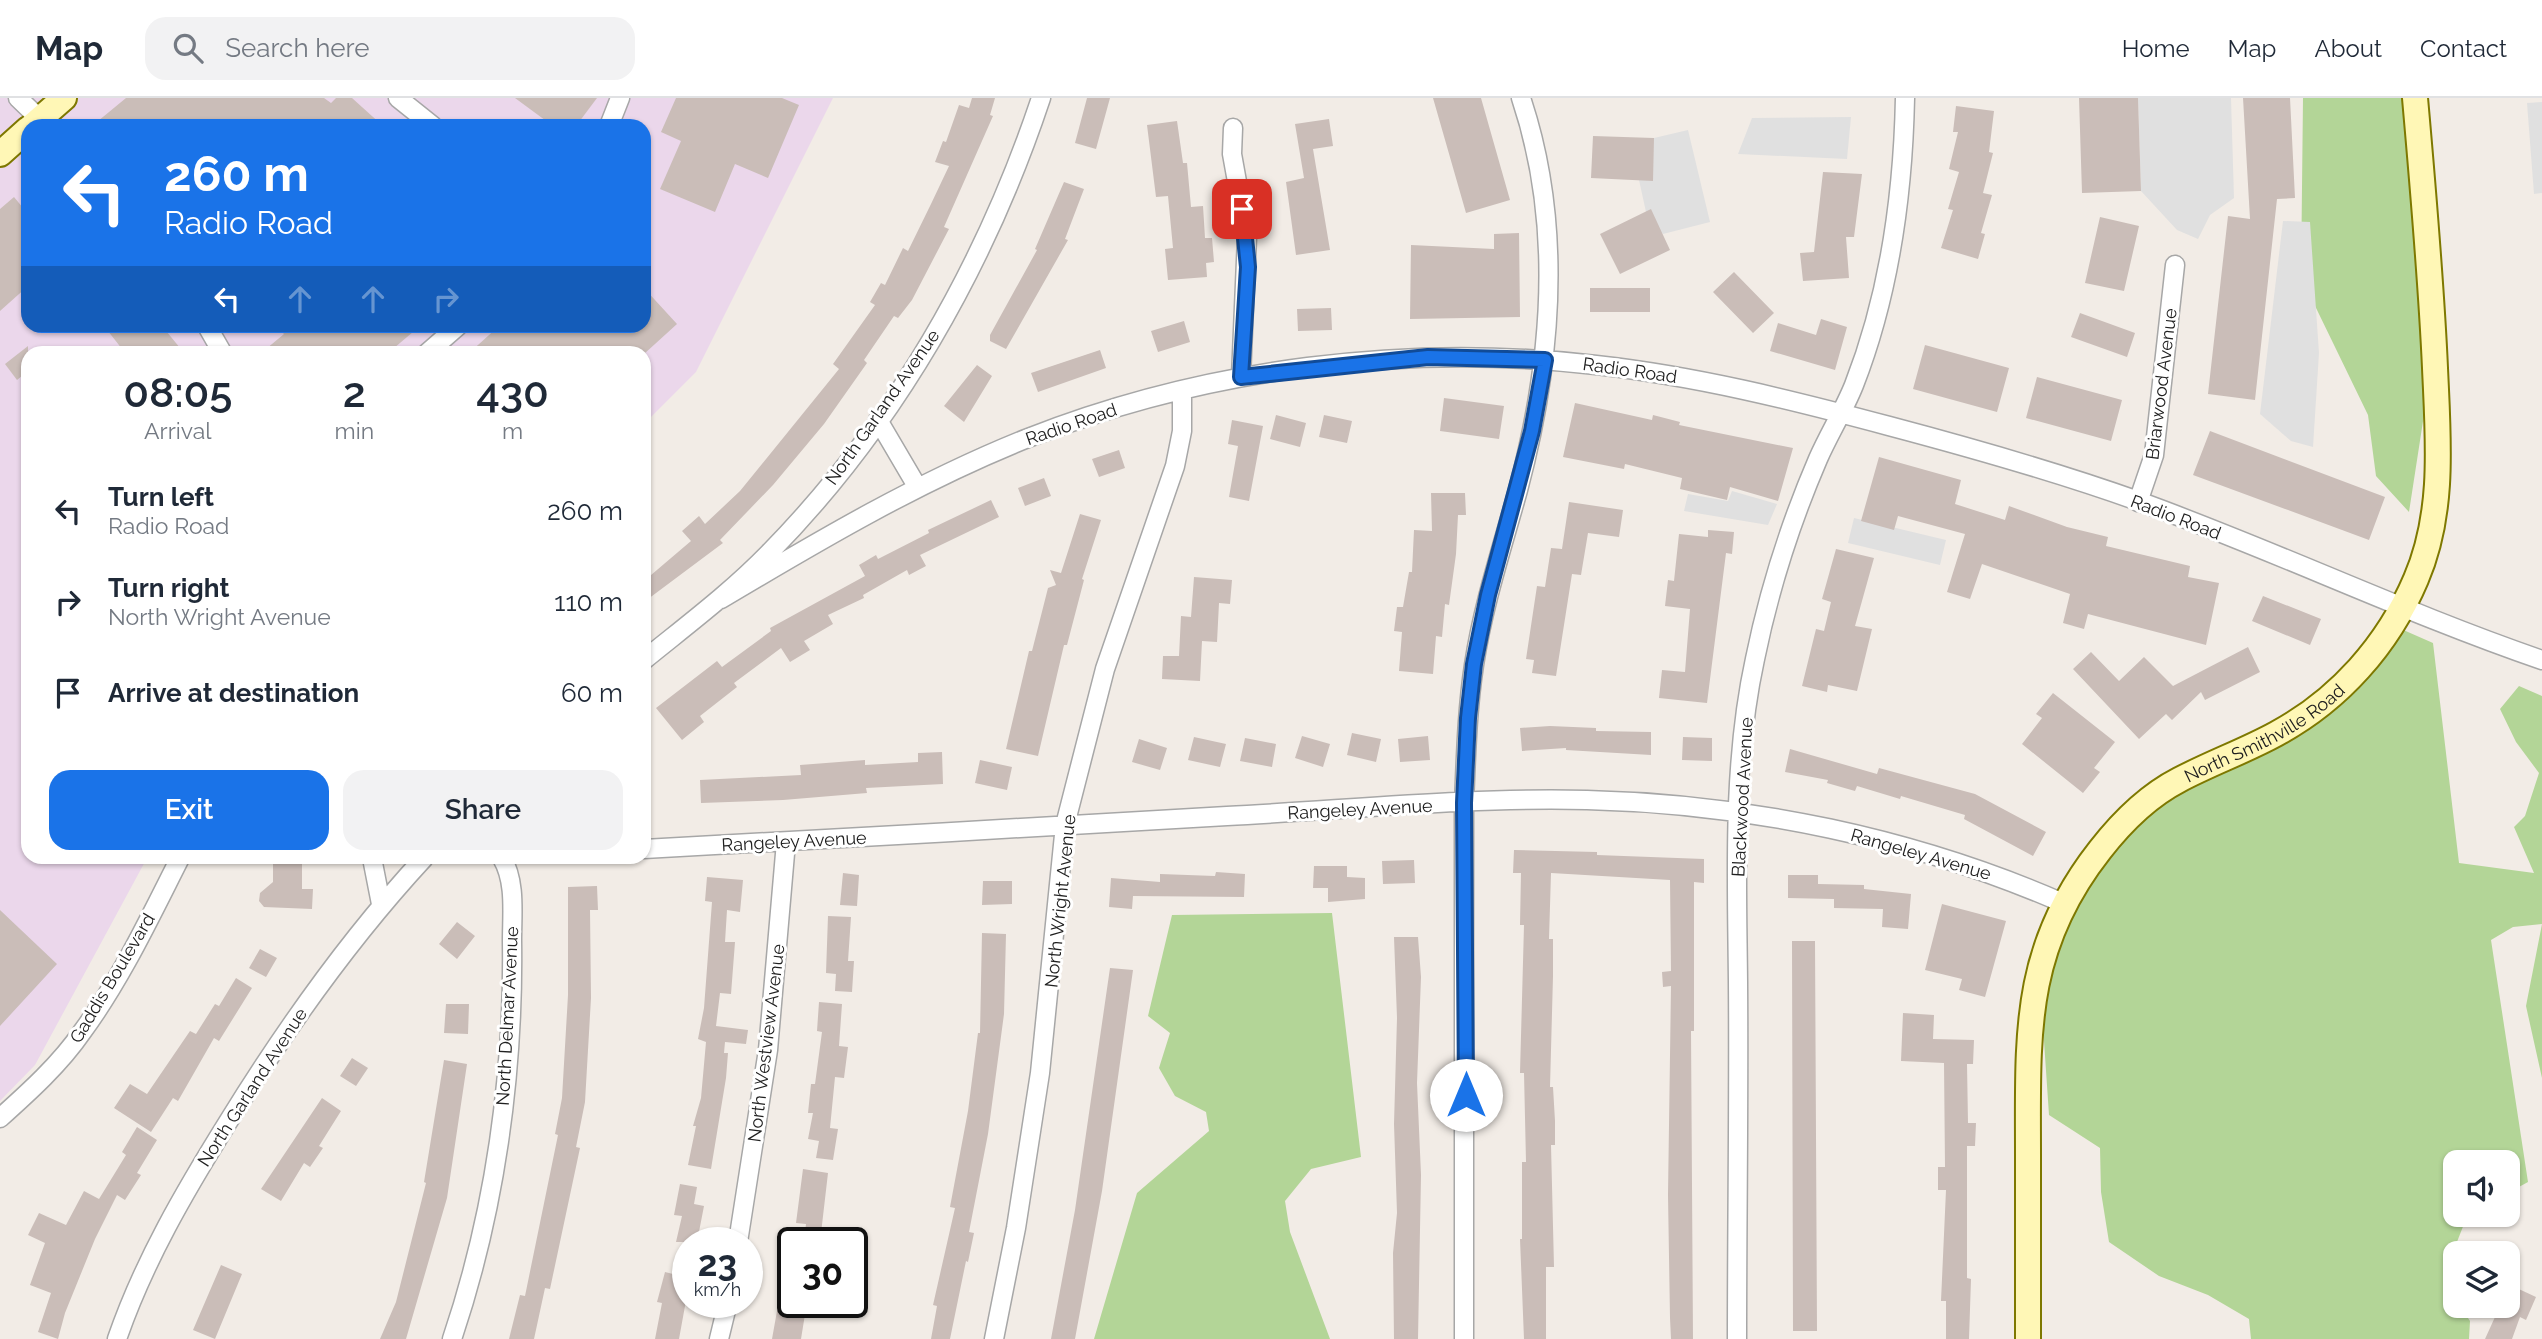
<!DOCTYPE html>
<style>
body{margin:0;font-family:Raleway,sans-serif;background:#f2f2f3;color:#1f2937;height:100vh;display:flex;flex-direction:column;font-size:26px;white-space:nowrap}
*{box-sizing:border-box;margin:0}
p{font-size:23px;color:#747a83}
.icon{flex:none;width:38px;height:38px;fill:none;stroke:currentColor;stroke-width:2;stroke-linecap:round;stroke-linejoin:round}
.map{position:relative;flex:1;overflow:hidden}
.side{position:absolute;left:21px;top:248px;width:630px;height:518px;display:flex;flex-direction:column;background:#fff;border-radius:21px;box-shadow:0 2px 5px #0004}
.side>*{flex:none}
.banner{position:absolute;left:21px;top:21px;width:630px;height:214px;border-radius:21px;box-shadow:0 2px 5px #0004;background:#1a73e8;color:#fff;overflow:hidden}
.buttons{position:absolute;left:2443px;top:1052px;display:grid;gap:14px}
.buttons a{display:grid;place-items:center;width:77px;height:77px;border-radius:14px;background:#fff;box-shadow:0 2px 5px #0004;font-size:35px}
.speed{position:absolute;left:672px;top:1129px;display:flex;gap:14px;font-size:35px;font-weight:700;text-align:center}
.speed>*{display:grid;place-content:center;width:91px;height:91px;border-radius:50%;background:#fff;box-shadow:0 2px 5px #0004;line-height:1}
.speed small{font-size:18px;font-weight:400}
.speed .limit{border:4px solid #111;border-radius:10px;background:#fff;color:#111}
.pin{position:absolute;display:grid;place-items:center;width:60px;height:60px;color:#fff;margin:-30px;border-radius:14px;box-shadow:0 4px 10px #0006}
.me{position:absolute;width:77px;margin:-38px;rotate:0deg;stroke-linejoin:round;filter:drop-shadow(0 0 5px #0008)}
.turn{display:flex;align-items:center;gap:24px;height:147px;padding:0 28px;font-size:32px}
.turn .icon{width:91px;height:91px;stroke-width:2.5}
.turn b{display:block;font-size:49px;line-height:60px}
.lanes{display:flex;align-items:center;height:66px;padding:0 28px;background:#0003;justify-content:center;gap:35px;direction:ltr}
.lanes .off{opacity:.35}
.eta{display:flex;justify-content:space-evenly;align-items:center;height:119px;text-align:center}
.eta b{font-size:42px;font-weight:600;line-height:49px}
.action{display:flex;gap:14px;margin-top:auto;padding:14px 28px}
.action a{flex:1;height:80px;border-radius:21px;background:#1a73e8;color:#fff;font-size:28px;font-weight:600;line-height:80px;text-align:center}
.action a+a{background:#f2f2f3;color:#1f2937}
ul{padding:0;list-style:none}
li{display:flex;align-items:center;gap:21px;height:91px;padding:0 28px}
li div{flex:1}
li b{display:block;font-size:26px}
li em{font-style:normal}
header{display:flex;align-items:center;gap:42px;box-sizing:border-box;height:98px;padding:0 35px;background:#fff;border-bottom:2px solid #e0e1e3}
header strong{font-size:33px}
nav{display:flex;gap:38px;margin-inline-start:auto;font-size:24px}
.search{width:490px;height:63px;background:#f2f2f3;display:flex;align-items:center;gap:18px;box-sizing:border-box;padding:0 24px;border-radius:21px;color:#747a83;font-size:26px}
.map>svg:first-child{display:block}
.industrial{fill:#ebd7eb;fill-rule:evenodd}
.forest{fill:#b3d597}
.parking{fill:#e0e0e0}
.building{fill:#cabdb8}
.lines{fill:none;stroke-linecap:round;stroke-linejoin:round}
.street-casing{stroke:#a7a7a7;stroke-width:21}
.secondary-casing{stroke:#7e7800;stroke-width:28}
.street{stroke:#fff;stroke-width:18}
.secondary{stroke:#fff7b6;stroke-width:24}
.route-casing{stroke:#114b97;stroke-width:18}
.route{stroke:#1a73e8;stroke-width:12}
.labels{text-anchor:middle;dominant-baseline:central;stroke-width:6;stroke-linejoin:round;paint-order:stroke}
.street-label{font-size:18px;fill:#202020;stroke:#fff}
</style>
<header>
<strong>Map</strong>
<div class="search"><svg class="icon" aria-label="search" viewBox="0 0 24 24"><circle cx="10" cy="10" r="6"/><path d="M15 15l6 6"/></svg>Search here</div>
<nav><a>Home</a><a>Map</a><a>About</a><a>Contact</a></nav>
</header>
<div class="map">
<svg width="2542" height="1241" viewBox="0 0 2542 1241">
<rect width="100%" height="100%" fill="#f2ece6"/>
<path class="industrial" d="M0 0H833L696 274 644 326V256H28V760H147L35 967 0 1003ZM28 28H644V228H28Z"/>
<path class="forest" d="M2303 0H2415L2434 252 2409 414 2376 378 2368 317 2301 179Z
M2392 527 2433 545 2459 765 2534 775 2514 729 2525 718 2539 675 2516 644 2500 611 2519 588 2542 598V980L2526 908 2542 826 2513 829 2491 842 2528 1084 2508 1095V1064H2455V1116L2477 1117 2464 1126 2444 1177 2455 1200V1208H2460L2470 1223 2469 1241H2251L2249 1221 2208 1197 2159 1178 2109 1144 2101 1094 2100 1050 2049 1017 2039 869 2114 734 2276 636Z
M1332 815 1361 1059 1311 1071 1285 1103 1290 1134 1330 1241H1094L1137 1095 1209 1033 1206 1014 1175 998 1159 970 1170 935 1148 918 1172 817Z"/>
<path class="parking" d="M2138 0H2231L2234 100 2210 117 2198 141 2177 132 2141 93Z
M2542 4V95L2534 96 2527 5Z
M1851 19 1847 61 1738 56 1752 20Z
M1688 32 1710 124 1663 136 1646 114 1639 82 1654 40Z
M2283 123 2310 124 2319 255 2313 349 2291 343 2260 316Z
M1732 393 1777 406 1768 427 1684 413 1688 396 1728 403Z
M1854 420 1946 442 1940 467 1848 445Z"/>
<path class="building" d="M126 0H324L331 5 336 0H352L383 28H92Z
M515 0H597L576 28H553Z
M676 0H782L799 7 768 80 735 66 715 114 660 91 681 43 661 34Z
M972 0H995L990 17 993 18 944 129 949 131 912 202 898 220 894 218 864 262 867 265 824 326 773 387 720 442 723 445 644 504V483L691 443 682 433 699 418 705 426 740 393 839 271 833 266 875 207 870 204 881 185 885 187 903 150 908 153 931 106 949 68 935 64 943 43 946 44 959 7 969 10Z
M1087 0H1110L1096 51 1075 45Z
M1433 0H1481L1510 102 1466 115Z
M2079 0H2138L2141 93 2082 95Z
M2243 0H2290L2295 100 2277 101 2255 302 2208 296 2228 118 2250 121Z
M1956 8 1994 13 1989 54 1993 55 1983 95 1992 97 1981 135 1985 136 1978 161 1941 150 1953 112 1948 111 1959 74 1949 71 1958 34H1953Z
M1329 21 1333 48 1313 51 1330 152 1296 157 1286 84 1304 80 1295 26Z
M1177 23 1183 65H1187L1191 109 1203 108 1205 140H1212L1214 164 1206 165 1207 179 1168 182 1165 151 1173 150 1168 98 1156 99 1147 27Z
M1593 38 1654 40 1653 83 1591 80Z
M1823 74 1862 76 1854 139H1846L1849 180 1803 183 1800 155 1814 154Z
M1064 84 1084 91 1065 141 1068 142 1006 251 990 243V237L1037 152 1035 151Z
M14 99 28 116V188L0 213V111Z
M1651 111 1670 152 1620 176 1600 136Z
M2100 119 2139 128 2124 193 2085 185Z
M1519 135 1520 219 1410 221 1411 147 1494 151V136Z
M1734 174 1774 215 1753 235 1713 194Z
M644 190 677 226 644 256H468L499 228H644Z
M1590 190H1650V214H1590Z
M1331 210 1332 232 1298 233 1297 211Z
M2080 215 2135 235 2127 259 2071 239Z
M1821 221 1847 229 1835 272 1770 253 1778 225 1816 237Z
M1184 223 1190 244 1158 254 1151 233Z
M104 228H162L185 256H126Z
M276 228H420L387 256H260L284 236Z
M1925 247 2009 270 1997 314 1913 291Z
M28 248V273L17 282 5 266Z
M1100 252 1106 270 1038 294 1031 275Z
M977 267 992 278 964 324 944 308Z
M2037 279 2122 302 2111 343 2026 320Z
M1444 300 1504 308 1499 341 1440 333Z
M1575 305 1652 322 1653 317 1680 324 1679 327 1793 350 1778 403 1730 389 1727 402 1680 391 1682 380 1625 366 1624 371 1563 359Z
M1276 317 1306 325 1300 349 1270 341Z
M1324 317 1352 323 1347 345 1319 339Z
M1232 322 1263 328 1249 403 1229 399 1238 348 1228 346Z
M2210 333 2385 399 2369 442 2193 377Z
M1119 352 1125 370 1099 379 1092 361Z
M1879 359 1961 382 1955 406 2005 422 2009 408 2067 429 2108 439 2106 448 2190 468 2188 479 2219 485 2206 547 2088 516 2084 531 2063 525 2070 496 1982 466 1970 501 1947 494 1965 436 1898 418 1894 432 1861 423Z
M1044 380 1051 398 1025 408 1018 390Z
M1431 395H1465L1466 417H1458L1456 456 1449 507 1445 506 1442 539 1436 538 1433 576 1399 573 1402 534 1394 533 1397 509H1403L1409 474H1412L1414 432 1432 433Z
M991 402 999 419 920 457 926 468 909 477 907 472 863 497 864 500 828 517 833 526 804 543 810 552 790 564 781 550 734 585 737 589 700 618 704 624 682 642 656 610 717 563 722 569 771 533 770 530 865 478 859 467 876 457 878 461 929 435 928 432Z
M1569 404 1623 412 1619 439 1588 435 1581 477 1572 476 1556 578 1532 575 1534 562 1526 561 1537 488 1545 489 1551 450 1562 451Z
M1080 416 1101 422 1082 481 1084 482 1067 547H1064L1038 658 1006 651 1029 553H1032L1048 490 1056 487 1050 472 1061 475Z
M1708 432 1734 434 1732 456 1726 455 1707 605 1659 600 1662 572 1685 574 1690 511 1665 508 1668 482 1674 483 1679 436 1708 439Z
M1836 451 1874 460 1855 528 1872 531 1857 593 1828 587 1827 594 1802 588 1816 531 1824 533 1831 504 1822 501Z
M1194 479 1232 482 1230 506 1219 505 1217 544 1202 543 1200 583 1162 581 1163 558H1179L1181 518 1191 519Z
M2263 498 2321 521 2310 547 2252 523Z
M2248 549 2260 574 2205 602 2201 594 2172 622 2166 616 2139 641 2073 571 2091 554 2119 583 2144 559 2173 588Z
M2053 595 2115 644 2094 670 2100 674 2083 695 2022 646 2042 620 2036 616Z
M1550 628 1596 630V633L1651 634V657L1566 652V650L1522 653 1520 630Z
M1352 635 1381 641 1376 664 1347 657Z
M1302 638 1330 646 1323 669 1295 660Z
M1428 638 1430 662 1400 664 1398 641Z
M1194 639 1226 646 1220 669 1188 662Z
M1683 639 1712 640V663L1682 662Z
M1245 640 1276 646 1272 669 1240 663Z
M1139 641 1167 650 1160 672 1132 664Z
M1790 651 1877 676 1879 670 1975 696 2046 734 2033 758 1964 721 1965 717 1901 698 1900 701 1857 688 1855 693 1827 685 1828 682 1785 674Z
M942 654 943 686 866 690 867 695 783 702 701 705 700 682 801 677 800 667 865 662V667L918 664V655Z
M980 662 1012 669 1007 692 975 685Z
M1514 752 1597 754V757L1704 761V785L1694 784V933H1691L1693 1241H1671L1670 1220 1668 1097 1671 888 1663 889 1662 874 1671 873 1670 782 1551 775 1549 841H1553V878L1550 989H1553L1555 1023V1047H1551L1554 1169H1546V1241H1524L1520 1141H1522V1064H1526L1524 975H1520L1524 827H1520L1521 775H1513Z
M273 760H302V791H313L312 811 264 809 259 803 260 795 273 784Z
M1414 762 1415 785 1383 786 1382 763Z
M1314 768H1347V779L1365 780V801L1328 804V790H1313Z
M1216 774 1245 776 1244 799 1133 798 1132 811 1109 809 1111 780 1160 784V776L1215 778Z
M843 775 859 777 857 808 840 807Z
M1788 777H1818V786L1864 787V791L1911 796 1908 831 1882 829 1883 811 1834 810V801L1788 800Z
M707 779 743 782 740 814 727 812 725 844H735L731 896 720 895 716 928 748 932 746 946 725 944 724 955H728L726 980 711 1071 688 1067 696 1028H693L701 1000 706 944 698 941 704 910 712 804 705 803Z
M983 783H1012V806L982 807Z
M597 788 598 812H590L591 900 585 1004 576 1049 580 1050 550 1191 545 1190 534 1241H509L520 1197 525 1198 558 1037 555 1036 562 1000 568 897V789Z
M1942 806 2006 823 1985 899 1959 892 1962 881 1925 872Z
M0 812 57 866 0 928Z
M828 818 851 819 848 863H854L852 894 835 893 836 876 826 875Z
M457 824 475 838 457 861 439 846Z
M982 835 1006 836 1004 916 988 1036 969 1134 974 1135 968 1164 966 1163 950 1241H931L937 1208 933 1207 955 1110 950 1109 968 1013 978 935H980Z
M1394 839H1418L1421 879 1417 985 1421 1077 1418 1241H1394L1393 1155 1397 1115 1394 1026 1397 920Z
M1792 843H1815L1817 1233H1793Z
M260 851 277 860 266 879 249 870Z
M1110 870 1133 872 1102 1093 1075 1241H1051L1075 1112Z
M236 880 252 890 219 943 214 940 178 1003 173 1000 151 1034 114 1010 130 986 147 996 190 933 196 936 215 906 219 908Z
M819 904 842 906 839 948 848 949 844 980 835 979 830 1030 838 1031 833 1062 816 1060 819 1043 808 1041 813 1015H808L811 986H815L822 934 817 933Z
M446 906H469L468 936 444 935Z
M1903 915 1934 917 1933 941 1974 942 1973 966H1967L1968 1025H1976L1975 1048H1967V1180L1971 1181 1969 1241H1946V1203H1941L1946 1092H1938V1069H1945L1944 965 1901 963Z
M352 960 368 970 356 988 340 978Z
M444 962 467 966 447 1100 406 1241H380L396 1204 426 1085 424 1084Z
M322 1000 341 1013 319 1048 323 1050 310 1069 304 1065 281 1103 261 1091Z
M137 1029 157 1042 137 1075 141 1077 125 1102 117 1097 95 1141 65 1215 58 1241 38 1234 51 1195 30 1187 45 1145 28 1137 39 1115 66 1127 84 1093 99 1101 126 1057 122 1054Z
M803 1071 828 1075 820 1144 804 1143 806 1126 796 1125Z
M680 1086 697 1089 694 1106 704 1108 697 1144H676L682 1118 674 1117Z
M221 1167 242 1176 215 1241 193 1232Z
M665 1174 681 1178 677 1194 687 1197 679 1241H655L662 1205 657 1204Z
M784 1174 793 1175V1204H807L801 1241H772Z
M2508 1186 2536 1199 2526 1222 2520 1219 2512 1241H2485L2500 1208H2508Z"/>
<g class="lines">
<g class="street-casing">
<path id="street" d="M18 0 47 28
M398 0 433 28
M609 28 620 0
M1233 30 1232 56 1247 139 1241 279
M207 228 223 256
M426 256 458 228
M878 322 918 390
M2138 404 2154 357 2175 167
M721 501C820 442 920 383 1028 340 1206 270 1407 245 1596 267 1696 278 1792 302 1889 328 1972 350 2057 374 2138 403 2274 452 2405 515 2542 562
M644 562C687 527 730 495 769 455 894 328 985 168 1041 0
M644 751C838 741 1033 729 1227 718 1346 712 1467 699 1587 702 1750 706 1914 740 2063 805
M372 760 381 806
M0 1020C29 994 60 966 82 934 121 881 150 819 180 760
M738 1144 768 952 786 744
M117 1241C144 1163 185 1093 228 1024 286 930 350 840 424 760
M452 1241C495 1114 514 976 512 843 512 815 516 784 502 760
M719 1241 728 1204
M994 1241 1016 1130 1040 975 1065 727 1105 571 1175 368 1182 333V294
M1464 1241V705C1466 659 1467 613 1474 567 1483 507 1502 450 1518 392 1552 264 1564 128 1521 0
M1737 1241C1737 1122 1739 1003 1738 884 1737 778 1732 666 1755 561 1769 492 1790 426 1818 361 1829 336 1844 312 1854 287 1890 195 1903 98 1905 0"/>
</g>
<g class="secondary-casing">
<g id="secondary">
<path d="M32 28 64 0"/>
<path d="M0 56 28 31"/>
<path id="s1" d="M2028 1241C2028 1179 2028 1118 2028 1056 2028 937 2022 851 2100 752 2121 725 2148 698 2179 682 2211 665 2245 653 2276 636 2339 602 2388 547 2416 481 2445 414 2438 340 2435 270 2431 180 2423 90 2415 0"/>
</g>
</g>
<use href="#street" class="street"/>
<use href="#secondary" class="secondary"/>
</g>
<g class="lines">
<g class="route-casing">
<path id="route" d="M1242 111 1248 169 1241 279 1428 259 1545 262 1532 333 1488 497 1474 566 1468 620 1464 705 1466 997"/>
</g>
<use href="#route" class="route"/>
</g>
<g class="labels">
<g class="street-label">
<text transform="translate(1630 272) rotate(8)">Radio Road</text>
<text transform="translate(2161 286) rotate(-83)">Briarwood Avenue</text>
<text transform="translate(882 309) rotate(-55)">North Garland Avenue</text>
<text transform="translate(1071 326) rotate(-19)">Radio Road</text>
<text transform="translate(2176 419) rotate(21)">Radio Road</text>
<text stroke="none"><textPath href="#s1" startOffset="709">North Smithville Road</textPath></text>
<text transform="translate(1742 699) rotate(-87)">Blackwood Avenue</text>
<text transform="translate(1360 711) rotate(-3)">Rangeley Avenue</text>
<text transform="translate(794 743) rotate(-3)">Rangeley Avenue</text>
<text transform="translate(1921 756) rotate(16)">Rangeley Avenue</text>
<text transform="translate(1060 803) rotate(-84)">North Wright Avenue</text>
<text transform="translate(112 880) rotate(-59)">Gaddis Boulevard</text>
<text transform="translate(507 918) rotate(-87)">North Delmar Avenue</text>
<text transform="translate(766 945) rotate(-83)">North Westview Avenue</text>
<text transform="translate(252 989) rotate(-57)">North Garland Avenue</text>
</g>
</g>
</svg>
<div class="buttons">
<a><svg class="icon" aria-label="sound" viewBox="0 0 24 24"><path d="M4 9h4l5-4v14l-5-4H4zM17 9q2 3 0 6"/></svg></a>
<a><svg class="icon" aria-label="layers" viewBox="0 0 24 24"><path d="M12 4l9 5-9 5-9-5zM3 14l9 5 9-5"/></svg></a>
</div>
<div class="speed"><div>23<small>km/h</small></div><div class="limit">30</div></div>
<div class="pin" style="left:1242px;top:111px;background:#d93025"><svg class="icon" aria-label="arrive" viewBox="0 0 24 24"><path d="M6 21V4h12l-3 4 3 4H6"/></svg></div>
<svg class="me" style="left:1466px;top:997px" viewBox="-20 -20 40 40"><circle r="19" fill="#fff"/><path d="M0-13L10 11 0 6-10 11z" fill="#1a73e8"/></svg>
<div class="banner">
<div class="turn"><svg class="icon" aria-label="left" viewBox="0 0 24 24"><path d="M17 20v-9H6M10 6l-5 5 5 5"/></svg><div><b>260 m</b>Radio Road</div></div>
<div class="lanes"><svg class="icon" aria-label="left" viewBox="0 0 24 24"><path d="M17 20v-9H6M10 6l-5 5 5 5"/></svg><svg class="icon off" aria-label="ahead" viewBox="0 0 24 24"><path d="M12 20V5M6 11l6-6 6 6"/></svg><svg class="icon off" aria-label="ahead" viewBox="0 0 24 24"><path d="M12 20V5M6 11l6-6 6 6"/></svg><svg class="icon off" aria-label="right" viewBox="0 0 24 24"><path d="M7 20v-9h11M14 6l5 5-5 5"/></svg></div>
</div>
<section class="side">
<div class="eta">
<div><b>08:05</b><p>Arrival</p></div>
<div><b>2</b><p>min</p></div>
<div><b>430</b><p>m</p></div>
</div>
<ul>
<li><svg class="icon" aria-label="left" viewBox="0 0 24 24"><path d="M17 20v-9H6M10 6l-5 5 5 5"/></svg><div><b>Turn left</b><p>Radio Road</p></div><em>260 m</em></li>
<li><svg class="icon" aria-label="right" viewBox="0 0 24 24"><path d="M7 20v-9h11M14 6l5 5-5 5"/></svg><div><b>Turn right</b><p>North Wright Avenue</p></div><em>110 m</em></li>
<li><svg class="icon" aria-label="arrive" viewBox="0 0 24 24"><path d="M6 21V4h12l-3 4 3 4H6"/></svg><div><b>Arrive at destination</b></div><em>60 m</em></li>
</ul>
<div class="action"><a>Exit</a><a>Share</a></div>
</section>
</div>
